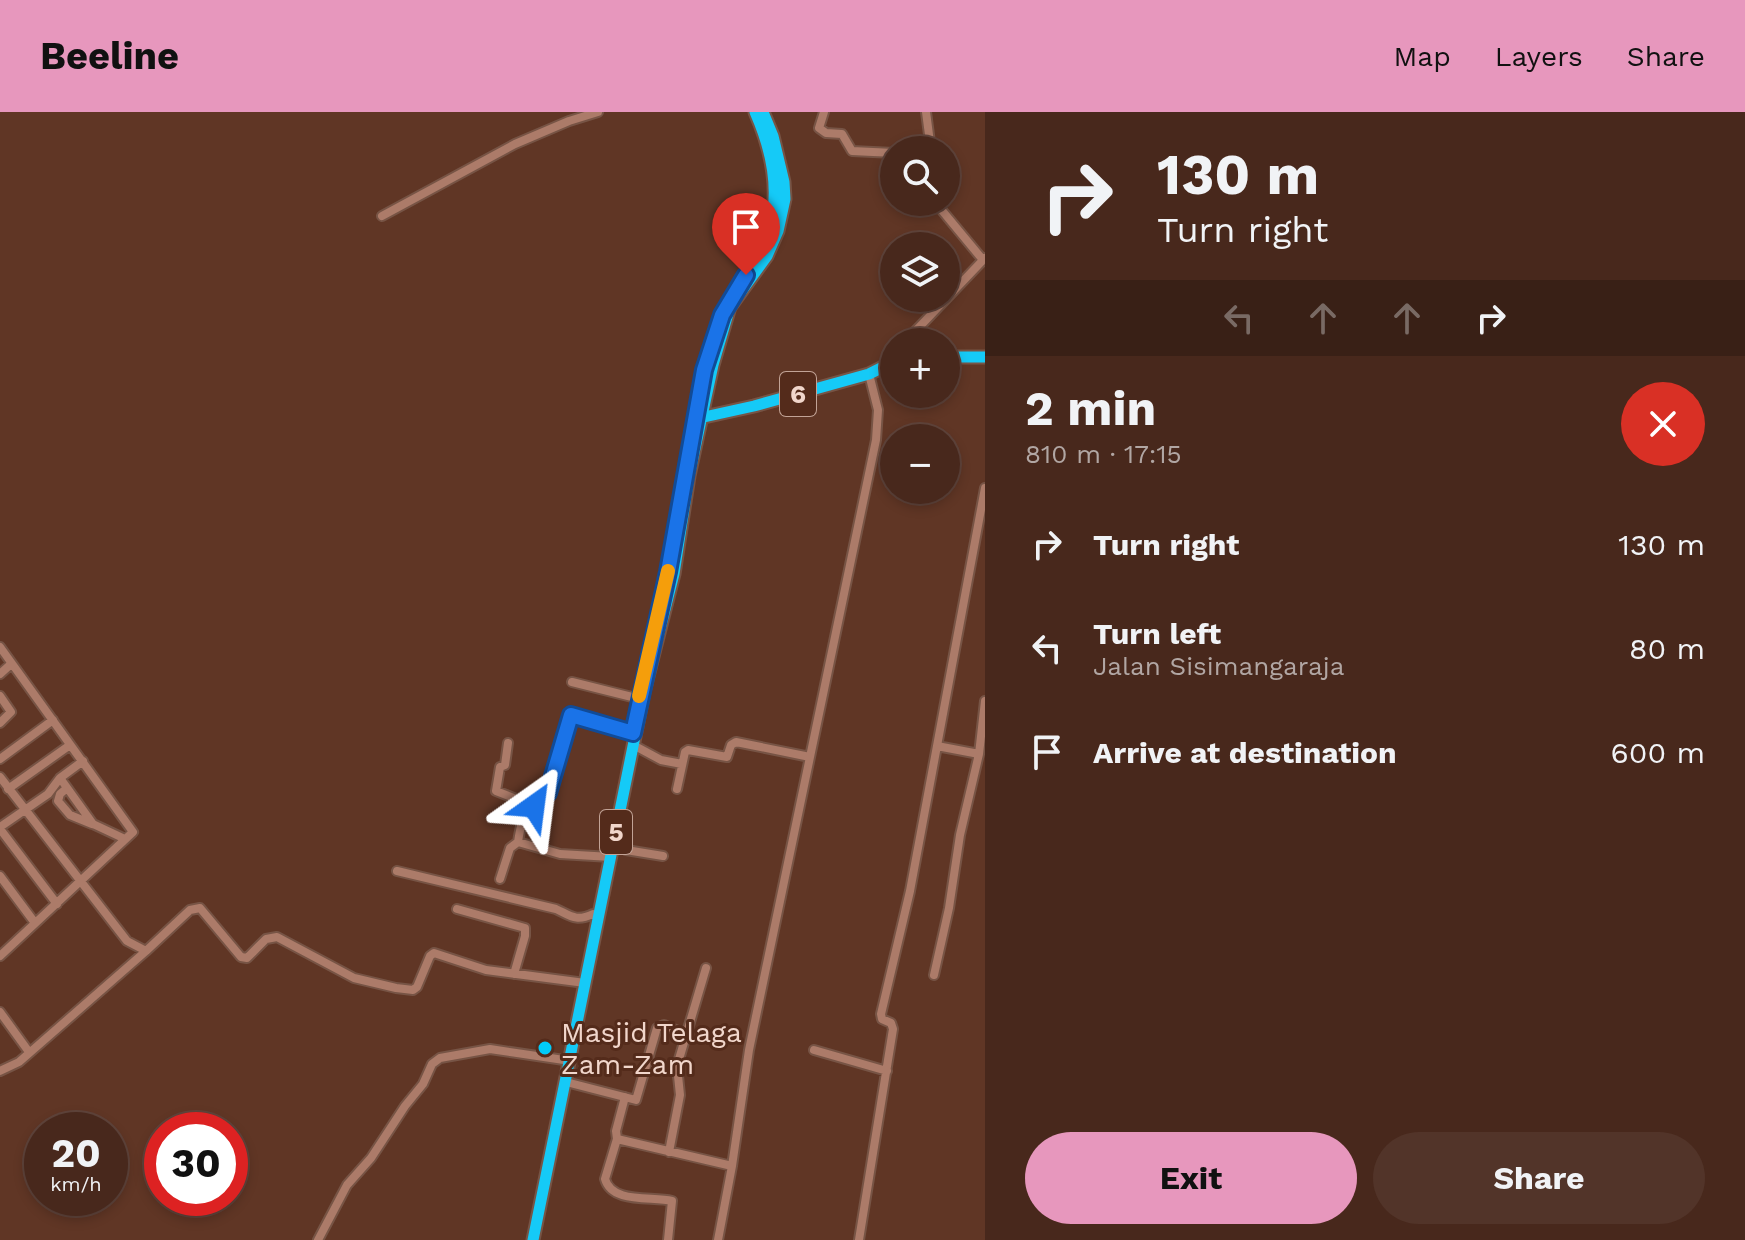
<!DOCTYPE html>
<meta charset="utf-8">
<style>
body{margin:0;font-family:"Work Sans",sans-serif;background:#523429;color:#f1f3f6;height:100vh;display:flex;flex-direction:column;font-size:30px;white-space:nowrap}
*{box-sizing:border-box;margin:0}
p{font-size:26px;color:#b1a6a3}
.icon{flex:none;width:44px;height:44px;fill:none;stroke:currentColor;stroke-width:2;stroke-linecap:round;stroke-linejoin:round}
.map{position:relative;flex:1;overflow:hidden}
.drawer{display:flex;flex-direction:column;background:#48281c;width:760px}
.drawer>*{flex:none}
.guide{background:#48281c;color:#f1f3f6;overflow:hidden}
.fabs{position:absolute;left:880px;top:24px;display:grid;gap:16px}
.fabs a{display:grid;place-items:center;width:80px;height:80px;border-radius:50%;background:#48281c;box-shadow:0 4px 12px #0003,0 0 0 2px #60443b;font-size:40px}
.speed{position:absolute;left:24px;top:1000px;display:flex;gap:16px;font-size:40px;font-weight:700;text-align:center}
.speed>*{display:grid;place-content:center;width:104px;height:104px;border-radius:50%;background:#48281c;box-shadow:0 4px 12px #0003,0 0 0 2px #60443b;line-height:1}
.speed small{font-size:20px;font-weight:400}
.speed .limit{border:12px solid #d22;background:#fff;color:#111}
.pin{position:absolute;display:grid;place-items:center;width:68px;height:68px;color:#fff;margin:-82px -34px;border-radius:50% 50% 50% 0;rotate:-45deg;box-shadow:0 0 8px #0007}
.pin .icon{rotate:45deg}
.me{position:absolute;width:88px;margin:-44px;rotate:31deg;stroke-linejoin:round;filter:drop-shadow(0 0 6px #0008)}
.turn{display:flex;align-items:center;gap:28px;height:168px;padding:0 40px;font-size:36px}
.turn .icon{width:104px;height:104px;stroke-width:2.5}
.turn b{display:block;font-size:56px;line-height:68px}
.lanes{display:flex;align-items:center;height:76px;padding:0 40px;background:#0003;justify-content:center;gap:40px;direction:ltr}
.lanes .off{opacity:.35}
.round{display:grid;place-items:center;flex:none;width:84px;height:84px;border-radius:42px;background:#523429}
.head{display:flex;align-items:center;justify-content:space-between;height:136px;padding:0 40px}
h1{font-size:48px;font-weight:700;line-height:60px}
.cta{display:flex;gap:16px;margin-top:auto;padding:16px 40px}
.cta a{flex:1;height:92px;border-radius:48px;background:#e797bd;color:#111;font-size:32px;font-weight:700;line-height:92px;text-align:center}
.cta a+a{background:#523429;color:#f1f3f6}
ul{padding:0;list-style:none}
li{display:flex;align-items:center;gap:24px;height:104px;padding:0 40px}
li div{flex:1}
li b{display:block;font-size:30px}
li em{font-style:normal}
header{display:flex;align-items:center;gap:48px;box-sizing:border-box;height:112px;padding:0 40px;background:#e797bd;color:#111}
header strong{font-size:38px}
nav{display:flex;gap:44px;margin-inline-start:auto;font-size:28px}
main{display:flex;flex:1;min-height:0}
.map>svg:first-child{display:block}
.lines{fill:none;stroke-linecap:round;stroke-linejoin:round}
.minor-casing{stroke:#775445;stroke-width:12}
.highway-casing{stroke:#775445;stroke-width:15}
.minor{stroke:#ac7b69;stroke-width:8}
.highway{stroke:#15caf7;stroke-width:11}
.route-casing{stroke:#114b97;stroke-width:20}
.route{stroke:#1a73e8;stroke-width:14}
.slow{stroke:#f59e0b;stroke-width:14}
.poi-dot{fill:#01cbf9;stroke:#542b1b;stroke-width:3}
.labels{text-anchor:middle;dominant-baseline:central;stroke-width:6;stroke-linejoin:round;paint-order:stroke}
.shield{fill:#542b1b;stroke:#c2a396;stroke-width:2}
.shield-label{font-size:26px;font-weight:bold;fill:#f1d6cb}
.poi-label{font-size:28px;fill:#f1d6cb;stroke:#542b1b;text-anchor:start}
</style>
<header>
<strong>Beeline</strong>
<nav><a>Map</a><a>Layers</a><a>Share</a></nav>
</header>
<main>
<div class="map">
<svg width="985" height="1128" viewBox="0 0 985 1128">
<rect width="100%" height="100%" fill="#603625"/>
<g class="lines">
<g class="minor-casing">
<path id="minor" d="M824 0 819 16 826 21 842 22 852 39 894 41
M926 0 931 38
M935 90 983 148
M382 104 515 32 569 9 598 0
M905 230 985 146
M885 254 894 243
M0 535 133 720 0 844
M0 562 11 552
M572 570 636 586 640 578 644 580
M0 584 11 600 0 611
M508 631 505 653 500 655 496 679 534 694 548 681 571 603 633 621 634 613
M635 634 661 648 682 652
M937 634 979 642
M0 647 53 608
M0 665 127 829 146 839 190 798 200 796 241 845 247 846 266 827 277 825 354 866 396 876 413 878 417 875 430 844 434 841 486 858 585 871
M60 666 93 712 125 727
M67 676 60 682 58 689 70 703 92 712
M8 677 70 633
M677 677 685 640 688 638 727 645 731 633 736 630 810 645
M0 715 48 682 60 666 83 649
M0 717 57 792
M615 728 626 738 663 744
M518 730C520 717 522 703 534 694
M397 759 556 797C571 804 576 810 593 802L599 804
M0 764 35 811
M500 767 510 736 518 730 560 742 611 745
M457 797 525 816V824L514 862
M934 863 949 796 960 723 979 642 985 589
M0 900 29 940
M814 938 887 959
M0 959 19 950 146 839
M566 970 636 988 657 916 664 913 685 922
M625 985 616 1019 617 1027 732 1054
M617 1027 605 1067C612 1092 652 1084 672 1089L668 1128
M669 1040 680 983 677 954 706 856
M318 1128 347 1073 371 1046 405 994 423 972 432 952 440 946 490 937 564 948
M718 1128 732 1054 749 938 876 328 878 298 869 262
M859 1128 893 917 891 911 882 907 881 902 910 779 985 376"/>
</g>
<g class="highway-casing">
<path id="highway" d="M755 0C774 43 783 92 762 136
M946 245H985
M695 307 754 294 869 262 885 254 894 253
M533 1128 644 580 674 462 689 364 713 253 730 195 767 144 778 119 785 87 784 70 773 24 763 0"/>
</g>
<use href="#minor" class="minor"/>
<use href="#highway" class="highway"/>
</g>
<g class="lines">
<g class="route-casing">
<path id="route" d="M534 694 548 681 571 603 633 621 668 460 704 258 722 203 746 163"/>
</g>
<use href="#route" class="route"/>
<path class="slow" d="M639 584 668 459"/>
</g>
<circle class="poi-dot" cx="545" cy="936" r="8"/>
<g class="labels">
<g class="shield">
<rect x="780" y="260" width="36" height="44" rx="6"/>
<rect x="600" y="698" width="32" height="44" rx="6"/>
</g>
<g class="shield-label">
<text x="798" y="282">6</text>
<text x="616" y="720">5</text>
</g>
<g class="poi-label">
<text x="561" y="920">Masjid Telaga<tspan x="561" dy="32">Zam-Zam</tspan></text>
</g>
</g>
</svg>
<div class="fabs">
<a><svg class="icon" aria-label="search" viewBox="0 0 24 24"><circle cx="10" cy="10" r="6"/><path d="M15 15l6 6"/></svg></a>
<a><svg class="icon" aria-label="layers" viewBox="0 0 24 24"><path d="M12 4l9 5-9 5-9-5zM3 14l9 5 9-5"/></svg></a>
<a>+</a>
<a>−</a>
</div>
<div class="speed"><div>20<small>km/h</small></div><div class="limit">30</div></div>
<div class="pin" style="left:746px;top:163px;background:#d93025"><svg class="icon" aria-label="arrive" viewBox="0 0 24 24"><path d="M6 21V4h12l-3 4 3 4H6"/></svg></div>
<svg class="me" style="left:534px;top:694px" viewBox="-20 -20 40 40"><path d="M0-17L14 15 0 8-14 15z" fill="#1a73e8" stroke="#fff" stroke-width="4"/></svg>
</div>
<section class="drawer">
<div class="guide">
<div class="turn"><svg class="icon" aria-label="right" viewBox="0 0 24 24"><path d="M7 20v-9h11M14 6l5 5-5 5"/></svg><div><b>130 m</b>Turn right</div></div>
<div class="lanes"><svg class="icon off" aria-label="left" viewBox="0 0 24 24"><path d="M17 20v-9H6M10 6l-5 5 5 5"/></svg><svg class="icon off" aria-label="ahead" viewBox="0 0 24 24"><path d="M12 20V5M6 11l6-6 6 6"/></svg><svg class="icon off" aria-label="ahead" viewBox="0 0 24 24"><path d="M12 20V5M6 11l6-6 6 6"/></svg><svg class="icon" aria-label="right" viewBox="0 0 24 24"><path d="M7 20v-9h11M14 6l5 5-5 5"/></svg></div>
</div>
<div class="head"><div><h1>2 min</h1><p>810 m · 17:15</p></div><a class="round" style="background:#d93025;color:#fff"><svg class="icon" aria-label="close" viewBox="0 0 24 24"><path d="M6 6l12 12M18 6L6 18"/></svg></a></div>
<ul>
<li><svg class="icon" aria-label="right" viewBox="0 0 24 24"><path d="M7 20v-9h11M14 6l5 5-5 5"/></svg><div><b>Turn right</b></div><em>130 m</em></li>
<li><svg class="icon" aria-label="left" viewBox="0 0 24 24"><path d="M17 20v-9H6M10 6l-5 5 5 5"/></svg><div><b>Turn left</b><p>Jalan Sisimangaraja</p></div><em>80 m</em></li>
<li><svg class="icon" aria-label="arrive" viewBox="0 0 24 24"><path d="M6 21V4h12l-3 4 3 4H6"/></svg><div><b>Arrive at destination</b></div><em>600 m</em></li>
</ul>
<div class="cta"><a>Exit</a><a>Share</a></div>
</section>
</main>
